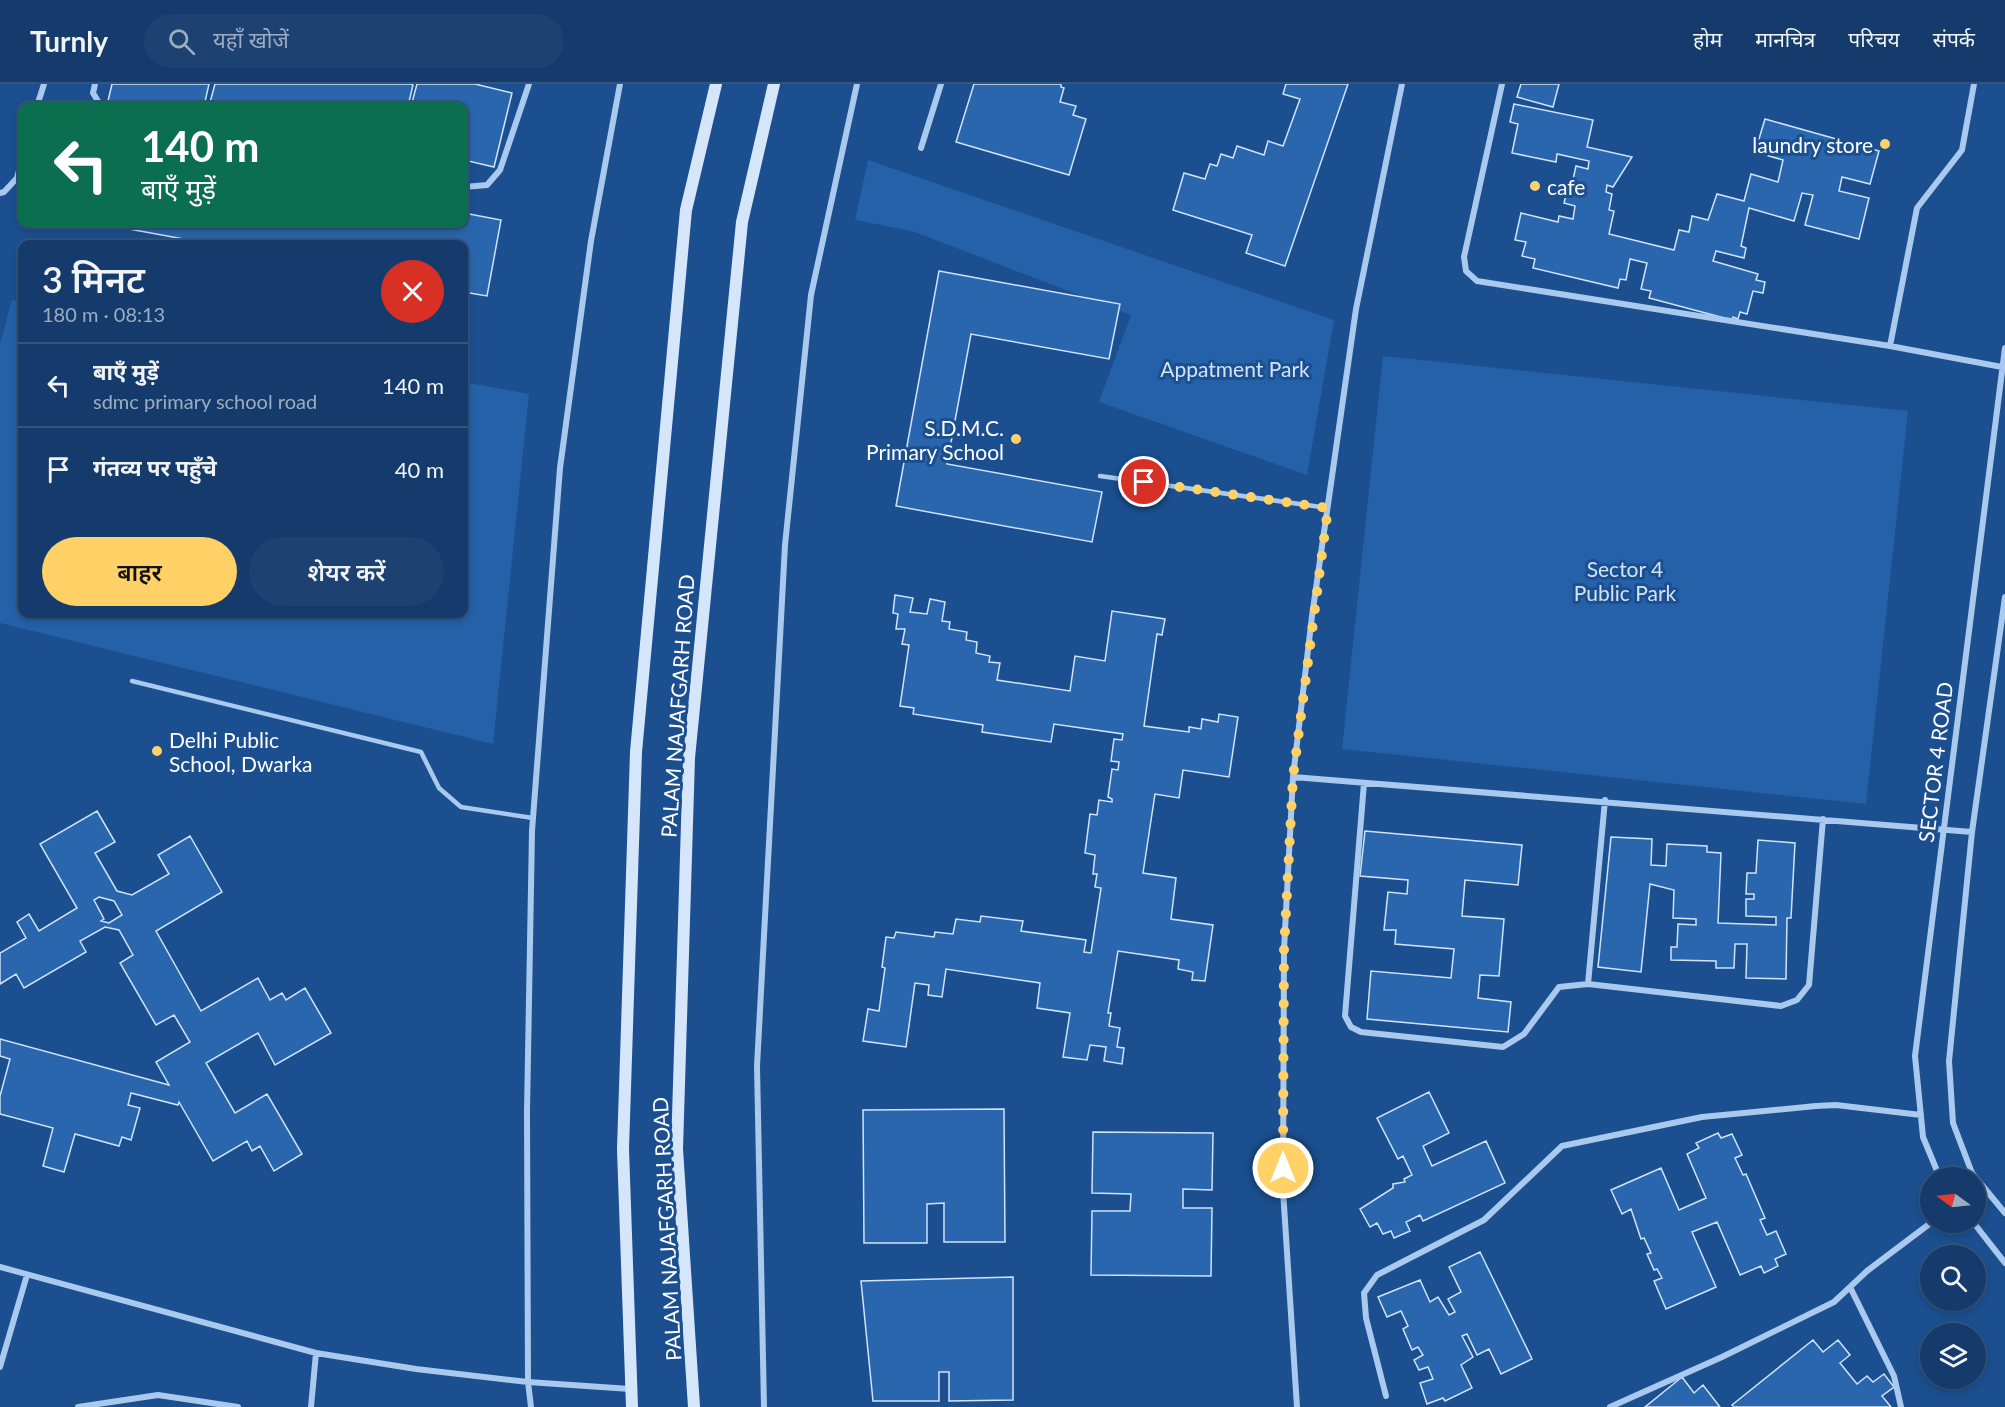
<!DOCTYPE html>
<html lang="hi">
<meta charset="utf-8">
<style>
body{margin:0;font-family:Lato,"Noto Sans Devanagari",sans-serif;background:#1d4271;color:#f1f3f6;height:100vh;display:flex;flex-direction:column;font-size:22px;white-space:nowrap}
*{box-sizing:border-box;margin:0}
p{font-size:20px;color:#9dadc1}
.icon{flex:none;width:33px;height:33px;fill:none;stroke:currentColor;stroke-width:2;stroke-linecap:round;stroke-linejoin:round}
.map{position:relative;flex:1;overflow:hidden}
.drawer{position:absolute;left:18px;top:156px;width:450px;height:378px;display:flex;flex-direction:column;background:#143b6b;border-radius:12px;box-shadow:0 3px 9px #0003,0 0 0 2px #33557e}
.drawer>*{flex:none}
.top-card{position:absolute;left:18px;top:18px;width:450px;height:126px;border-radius:12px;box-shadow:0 3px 9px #0003,0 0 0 2px #33557e;background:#0b6e4f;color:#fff;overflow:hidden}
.needle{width:39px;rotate:285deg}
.fabs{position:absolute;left:1920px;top:1083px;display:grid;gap:12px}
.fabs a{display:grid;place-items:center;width:66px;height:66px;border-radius:50%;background:#143b6b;box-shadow:0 3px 9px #0003,0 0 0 2px #33557e;font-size:30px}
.pin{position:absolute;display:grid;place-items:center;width:51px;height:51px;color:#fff;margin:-26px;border:3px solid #fff;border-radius:50%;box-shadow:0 2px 6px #0007}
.me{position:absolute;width:66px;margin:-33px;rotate:0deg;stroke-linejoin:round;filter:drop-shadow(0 0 4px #0008)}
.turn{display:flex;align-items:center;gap:21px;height:126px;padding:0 24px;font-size:27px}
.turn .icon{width:78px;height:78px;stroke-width:2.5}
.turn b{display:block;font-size:42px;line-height:51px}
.round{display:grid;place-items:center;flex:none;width:63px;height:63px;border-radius:32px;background:#1d4271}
.overview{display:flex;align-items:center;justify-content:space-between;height:102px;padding:0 24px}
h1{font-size:36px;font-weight:600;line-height:45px}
.action{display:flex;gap:12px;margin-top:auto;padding:12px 24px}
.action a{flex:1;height:69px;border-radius:36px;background:#ffd166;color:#111;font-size:24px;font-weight:600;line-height:69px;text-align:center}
.action a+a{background:#1d4271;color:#f1f3f6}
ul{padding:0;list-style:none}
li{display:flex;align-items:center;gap:18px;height:84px;padding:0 24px;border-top:2px solid #33557e}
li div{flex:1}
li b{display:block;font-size:22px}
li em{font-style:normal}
header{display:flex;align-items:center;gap:36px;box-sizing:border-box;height:84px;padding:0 30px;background:#143b6b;border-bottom:2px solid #33557e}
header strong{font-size:28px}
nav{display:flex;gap:33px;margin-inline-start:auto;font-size:21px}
.search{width:420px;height:54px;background:#1d4271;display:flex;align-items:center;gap:15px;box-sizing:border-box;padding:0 21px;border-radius:33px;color:#9dadc1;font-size:22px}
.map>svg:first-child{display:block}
.green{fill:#2461a8}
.building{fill:#2a66ad;stroke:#cfe3fa;stroke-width:1.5;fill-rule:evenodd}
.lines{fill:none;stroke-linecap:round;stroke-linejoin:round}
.service{stroke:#a9c9ee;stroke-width:4.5}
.minor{stroke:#a9c9ee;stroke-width:6}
.secondary{stroke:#d6e6fa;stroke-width:12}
.route{stroke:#ffd166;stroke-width:10;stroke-dasharray:0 18}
.poi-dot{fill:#ffd166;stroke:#1b4f8f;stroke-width:2}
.labels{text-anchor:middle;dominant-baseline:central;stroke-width:6;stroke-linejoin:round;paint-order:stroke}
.poi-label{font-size:21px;fill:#fff;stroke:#1b4f8f;text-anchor:end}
.park-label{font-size:21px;fill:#cfe3fa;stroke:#1b4f8f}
.street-label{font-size:21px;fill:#fff;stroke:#1b4f8f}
</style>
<header>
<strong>Turnly</strong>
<div class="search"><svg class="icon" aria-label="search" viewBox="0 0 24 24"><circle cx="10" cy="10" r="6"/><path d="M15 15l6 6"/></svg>यहाँ खोजें</div>
<nav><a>होम</a><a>मानचित्र</a><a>परिचय</a><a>संपर्क</a></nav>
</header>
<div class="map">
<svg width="2005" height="1323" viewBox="0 0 2005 1323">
<rect width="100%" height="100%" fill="#1b4f8f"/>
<path class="green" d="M868 76 1334 236 1307 391 1099 318 1131 231 912 147 855 136Z
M12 216 22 218V530H464V298L529 310 493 660 0 539V260Z
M1383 272 1908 327 1866 720 1342 665Z"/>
<path class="building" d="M112 0H209L204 22H129L108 17Z
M215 0H411L413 1 408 22H209Z
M417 0H475L512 9 494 83 464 76V22H411Z
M974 0H1061V3L1064 4 1060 18 1076 22 1073 31 1086 35 1069 91 956 58Z
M1286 0H1348L1285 182 1246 169 1252 151 1173 126 1184 89 1205 95 1210 80 1217 82 1221 70 1233 74 1237 62 1264 71 1268 57 1283 62 1300 15 1283 10Z
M1521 0H1559L1553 23 1517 13Z
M1514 20 1593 36 1587 63 1632 73 1613 103 1607 101 1606 108 1612 110 1609 126 1614 127 1609 150 1674 166 1679 146 1689 148 1692 132 1708 136 1717 110 1744 117 1751 90 1778 98 1783 76 1755 68 1765 35 1879 67 1870 100 1842 93 1839 107 1869 114 1859 155 1805 141 1813 111 1802 109 1794 137 1749 124 1741 162 1746 164 1744 174 1716 167 1713 177 1758 190 1756 196 1765 198 1763 209 1753 207 1747 230 1740 228 1738 235 1733 233 1732 236 1649 214 1651 207 1641 205 1647 179 1630 175 1626 196 1620 195 1618 204 1533 184 1535 175 1522 172 1526 158 1515 156 1521 129 1558 138 1559 132 1573 135 1575 122 1564 119 1569 99 1572 100 1576 82 1588 85 1589 77 1557 70 1556 78 1512 69 1518 40 1510 38Z
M464 129 501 136 487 212 464 208V160H211L107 141 464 140Z
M939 187 1120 220 1109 275 971 250 947 380 1102 408 1092 458 896 422Z
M895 511 913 514 910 528 927 530 930 515 945 518 942 537 950 538 949 545 967 548 966 556 977 558 976 569 990 572 989 578 1000 579 997 596 1070 607 1075 572 1105 577 1112 527 1165 535 1162 551 1157 550 1144 642 1189 648V643L1201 645 1202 635 1218 638 1219 630 1238 633 1229 693 1183 686 1179 714 1155 710 1143 789 1176 794 1171 835 1213 841 1205 897 1192 896 1193 888 1178 885 1179 876 1118 867 1108 929H1111L1109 942 1120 944 1117 963 1124 964 1122 980 1104 977 1106 963 1090 961 1087 976 1063 973 1070 929 1037 924 1040 899 946 885 942 913 928 911 929 901 915 899 906 963 863 957 868 925 879 927 885 884 882 883 886 853 894 854 896 848 934 853 935 848 953 850 956 835 980 838 981 832 1023 837 1021 847 1086 856 1084 868 1091 869 1101 804 1095 803 1097 790H1093L1095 771 1085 769 1090 730 1097 731 1099 716 1112 718V715L1108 713 1112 685 1118 686 1119 678 1111 677 1114 655 1122 656 1123 650 1054 640 1051 658 982 648 983 641 913 630 914 624 900 622 909 561 902 560 905 545H896L898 530 893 529Z
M97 727 115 758 95 769 117 807 132 811 169 790 158 771 190 752 222 808 156 847 201 927 258 894 270 916 282 909 286 916 305 904 331 949 275 981 258 949 206 979 235 1029 267 1010 302 1070 274 1087 260 1062 252 1067 247 1057 213 1077 179 1018 178 1021 131 1009 128 1021 140 1024 131 1056 122 1053 119 1062 75 1050 64 1088 43 1082 53 1044 0 1030V1012L10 975 0 972V955L169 1001 156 978 190 958 174 931 156 941 120 879 133 871 119 846 105 843 80 857 86 868 24 904 16 890 0 900V869L26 854 17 838 29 830 39 847 77 824 40 760ZM99 813 114 817 122 831 109 839 101 837 104 835 94 816Z
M1365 747 1522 761 1518 801 1465 796 1462 832 1504 835 1499 892 1480 891 1478 914 1511 918 1508 948 1367 935 1371 887 1451 894 1454 865 1395 860 1396 846H1384L1388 808 1407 810 1408 796 1360 792Z
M1611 753 1652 755 1651 781 1666 782 1667 760 1707 762V768L1721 769 1718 839 1776 841V833L1746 832V815H1754V810H1746L1747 789H1756L1758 756 1795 759 1791 834H1787L1786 895 1746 894 1747 860H1735L1734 884H1716V877L1671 876V863H1677L1678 840 1696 841V835L1673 834 1674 806 1650 800 1641 888 1598 883Z
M1429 1008 1449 1049 1423 1062 1432 1082 1486 1057 1505 1099 1423 1137 1420 1131 1406 1138 1410 1147 1394 1154 1391 1147 1383 1150 1377 1139 1370 1143 1360 1125 1393 1104V1100L1405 1098 1404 1095 1412 1091 1403 1072 1398 1075 1377 1034Z
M1004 1025 1005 1158H944V1119L927 1120V1159H864L863 1026Z
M1093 1048 1213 1049 1212 1106 1183 1105V1124H1212L1211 1192 1091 1191 1092 1127H1130L1131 1110 1092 1109Z
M1718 1049 1721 1054 1732 1050 1742 1071 1735 1074 1743 1091 1746 1090 1765 1134 1760 1136 1767 1151 1776 1147 1786 1170 1775 1175 1778 1182 1764 1189 1761 1182 1740 1191 1717 1138 1692 1148 1716 1203 1666 1225 1654 1197 1662 1194 1657 1185 1654 1186 1647 1170 1651 1169 1644 1154 1641 1155 1631 1125 1622 1130 1611 1106 1661 1084 1679 1126 1706 1114 1687 1070 1699 1064 1696 1059Z
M1480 1168 1532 1275 1501 1290 1489 1265 1477 1271 1467 1250 1462 1252 1473 1273 1461 1281 1472 1304 1445 1317 1443 1314 1427 1320 1420 1299 1433 1295 1428 1283 1419 1286 1414 1276 1423 1271 1418 1263 1412 1266 1403 1245 1408 1242 1401 1227 1387 1233 1378 1213 1420 1196 1430 1218 1438 1213 1449 1231 1455 1228 1448 1215 1461 1208 1449 1183Z
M1013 1193V1316L949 1317V1288H939V1317H873L861 1197Z
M1813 1256 1823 1268 1838 1256 1850 1271 1840 1279 1857 1300 1867 1292 1873 1298 1884 1290 1894 1303 1882 1312 1891 1323H1734L1732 1321Z
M1682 1293 1694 1309 1703 1301 1720 1323H1645Z"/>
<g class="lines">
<path class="service" d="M1100 392 1328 424
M132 597 421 668 439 704 461 723 533 734"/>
<path class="minor" d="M95 0 93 9 101 22
M1502 0 1464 173 1466 187 1477 197 1890 262 1917 124 1962 66 1974 0
M37 22 44 0
M921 64 941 0
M464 103 487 101 500 86 529 0
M0 109 4 108 17 94 22 75
M1890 262 2002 283
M2005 513 1972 748 1949 977 1953 1039 1972 1089 2005 1129
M1293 693 1972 748
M1364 699 1345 932 1351 943 1361 948 1503 963 1524 950 1559 903 1588 900 1781 922 1797 916 1809 901 1823 735
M1588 900 1605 716
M1940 1094 1923 1053 1915 972 2005 264
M1973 1138 2005 1179
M0 1183 316 1269 416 1285 528 1298 630 1305
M1850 1203 1894 1292 1901 1323
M0 1283 27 1191
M1386 1312 1366 1234 1364 1209 1377 1191 1484 1136 1562 1062 1702 1033 1816 1022 1836 1021 1921 1031
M78 1323 158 1311 238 1323
M311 1323 316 1269
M531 1323 528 1298 527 1028 532 747 560 384 591 157 620 0
M764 1323 757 982 785 461 811 211 857 0
M1297 1323 1283 1106 1284 866 1293 693 1312 532 1356 225 1402 0
M1610 1323 1722 1273 1834 1218 1867 1187 1932 1138"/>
<path class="secondary" d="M632 1323 623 1065 636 668 686 126 716 0
M694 1323 677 1065 689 674 742 138 774 0"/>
</g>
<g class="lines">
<path class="route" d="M1144 398 1328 424 1293 693 1284 866 1283 1084"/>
</g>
<g class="poi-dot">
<circle cx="1885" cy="60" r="6"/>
<circle cx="1535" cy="102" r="6"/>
<circle cx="1016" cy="355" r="6"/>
<circle cx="157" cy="667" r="6"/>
</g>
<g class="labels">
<g class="poi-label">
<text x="1873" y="60">laundry store</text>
<text x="1547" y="102" text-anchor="start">cafe</text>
<text x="1004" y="343">S.D.M.C.<tspan x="1004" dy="24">Primary School</tspan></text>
<text x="169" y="655" text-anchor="start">Delhi Public<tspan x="169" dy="24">School, Dwarka</tspan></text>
</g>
<g class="park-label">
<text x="1235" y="284">Appatment Park</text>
<text x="1625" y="484">Sector 4<tspan x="1625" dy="24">Public Park</tspan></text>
</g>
<g class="street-label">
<text transform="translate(677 622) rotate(-86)">PALAM NAJAFGARH ROAD</text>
<text transform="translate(1935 678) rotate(-83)">SECTOR 4 ROAD</text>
<text transform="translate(666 1145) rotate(-93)">PALAM NAJAFGARH ROAD</text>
</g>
</g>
</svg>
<div class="fabs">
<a><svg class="needle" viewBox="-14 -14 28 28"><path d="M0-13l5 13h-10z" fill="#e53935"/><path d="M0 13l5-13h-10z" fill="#9dadc1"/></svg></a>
<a><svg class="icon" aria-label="search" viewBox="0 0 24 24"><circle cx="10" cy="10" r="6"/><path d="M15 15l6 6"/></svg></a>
<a><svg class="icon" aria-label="layers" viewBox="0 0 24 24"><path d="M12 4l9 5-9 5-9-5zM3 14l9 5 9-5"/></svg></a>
</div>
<div class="pin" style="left:1144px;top:398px;background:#d93025"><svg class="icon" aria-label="arrive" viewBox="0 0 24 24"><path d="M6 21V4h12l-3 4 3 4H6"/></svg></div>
<svg class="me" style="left:1283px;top:1084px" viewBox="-20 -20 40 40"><circle r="17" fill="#ffd166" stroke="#fff" stroke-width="3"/><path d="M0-11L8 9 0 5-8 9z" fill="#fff"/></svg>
<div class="top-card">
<div class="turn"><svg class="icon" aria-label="left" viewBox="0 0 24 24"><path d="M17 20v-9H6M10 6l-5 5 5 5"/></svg><div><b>140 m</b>बाएँ मुड़ें</div></div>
</div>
<section class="drawer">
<div class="overview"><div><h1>3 मिनट</h1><p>180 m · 08:13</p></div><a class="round" style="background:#d93025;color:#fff"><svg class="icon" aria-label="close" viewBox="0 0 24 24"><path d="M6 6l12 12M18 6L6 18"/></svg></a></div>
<ul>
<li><svg class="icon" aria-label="left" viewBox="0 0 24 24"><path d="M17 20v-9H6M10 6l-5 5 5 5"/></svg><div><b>बाएँ मुड़ें</b><p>sdmc primary school road</p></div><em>140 m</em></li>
<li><svg class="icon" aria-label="arrive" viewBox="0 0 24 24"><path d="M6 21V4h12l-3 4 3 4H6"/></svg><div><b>गंतव्य पर पहुँचे</b></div><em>40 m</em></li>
</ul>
<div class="action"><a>बाहर</a><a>शेयर करें</a></div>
</section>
</div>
